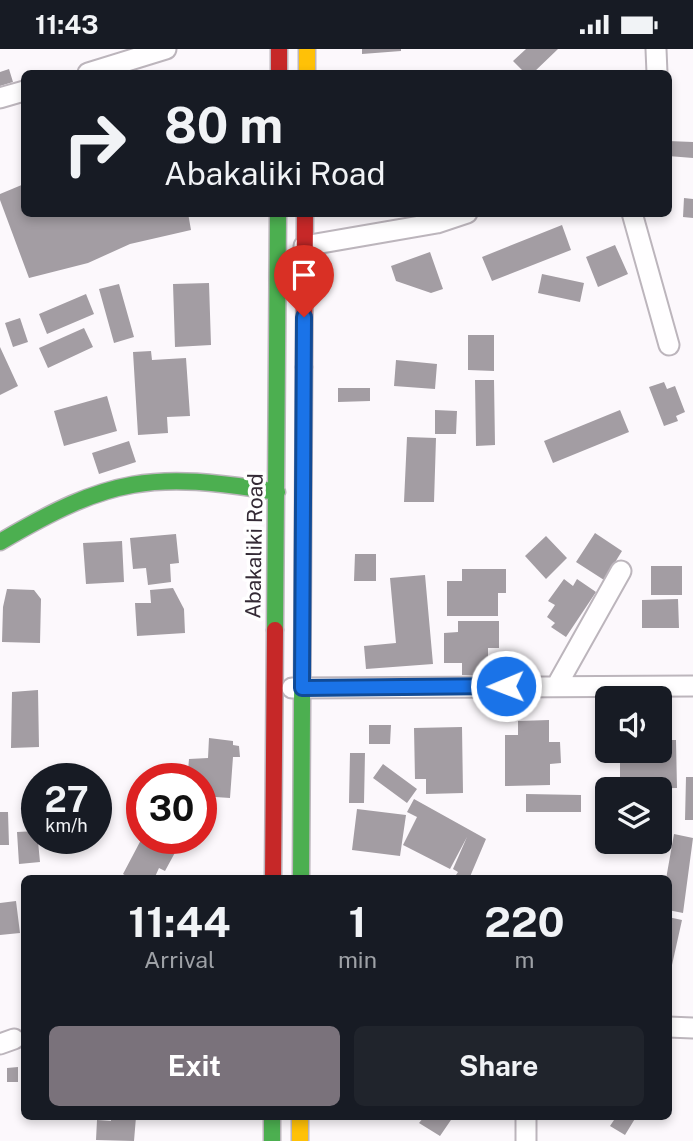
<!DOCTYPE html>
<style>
body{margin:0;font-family:"Public Sans",sans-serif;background:#20242c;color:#f1f3f6;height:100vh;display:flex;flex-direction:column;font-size:26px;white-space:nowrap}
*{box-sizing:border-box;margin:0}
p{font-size:23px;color:#9ea1a6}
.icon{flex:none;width:38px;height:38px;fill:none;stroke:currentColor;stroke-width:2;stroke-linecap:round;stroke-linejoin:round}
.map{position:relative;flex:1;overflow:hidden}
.drawer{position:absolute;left:21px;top:826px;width:651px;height:245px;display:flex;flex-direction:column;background:#171b24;border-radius:10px;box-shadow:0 4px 10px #0003}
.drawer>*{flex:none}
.hud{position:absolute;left:21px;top:21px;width:651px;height:147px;border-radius:10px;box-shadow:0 4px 10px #0003;background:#171b24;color:#f1f3f6;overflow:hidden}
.fabs{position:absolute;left:595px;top:637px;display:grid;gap:14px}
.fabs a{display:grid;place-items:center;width:77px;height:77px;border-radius:10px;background:#171b24;box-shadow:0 4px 10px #0003;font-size:35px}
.speed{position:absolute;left:21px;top:714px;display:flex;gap:14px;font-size:35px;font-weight:700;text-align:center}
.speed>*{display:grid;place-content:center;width:91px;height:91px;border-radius:50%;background:#171b24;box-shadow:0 4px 10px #0003;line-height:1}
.speed small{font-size:18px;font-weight:400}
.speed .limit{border:10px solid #d22;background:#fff;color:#111}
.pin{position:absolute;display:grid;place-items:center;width:60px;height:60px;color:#fff;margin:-72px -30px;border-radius:50% 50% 50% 0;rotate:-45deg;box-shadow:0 0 7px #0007}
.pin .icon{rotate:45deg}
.me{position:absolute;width:77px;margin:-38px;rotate:269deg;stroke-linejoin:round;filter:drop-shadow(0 0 5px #0008)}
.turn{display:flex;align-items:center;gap:24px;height:147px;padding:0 28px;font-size:32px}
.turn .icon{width:91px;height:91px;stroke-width:2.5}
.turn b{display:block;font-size:49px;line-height:60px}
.eta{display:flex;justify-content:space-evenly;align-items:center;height:119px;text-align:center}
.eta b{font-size:42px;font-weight:700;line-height:49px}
.action{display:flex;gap:14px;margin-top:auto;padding:14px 28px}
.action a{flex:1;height:80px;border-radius:10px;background:#7a727b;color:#fff;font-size:28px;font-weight:700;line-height:80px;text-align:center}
.action a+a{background:#20242c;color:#f1f3f6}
.status{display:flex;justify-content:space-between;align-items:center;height:49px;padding:0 35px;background:#171b24;direction:ltr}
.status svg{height:19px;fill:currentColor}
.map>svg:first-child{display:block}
.building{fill:#a39da3}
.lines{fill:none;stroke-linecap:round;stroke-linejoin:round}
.street-casing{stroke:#bcb5bc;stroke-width:23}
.fast-casing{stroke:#bcb5bc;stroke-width:19}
.slow-casing{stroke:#bcb5bc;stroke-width:19}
.jam-casing{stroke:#bcb5bc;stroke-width:19}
.street{stroke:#fffeff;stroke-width:19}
.fast{stroke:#4caf50;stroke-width:16}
.slow{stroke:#ffc107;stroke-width:16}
.jam{stroke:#c62828;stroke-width:16}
.route-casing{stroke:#114b97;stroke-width:18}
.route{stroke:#1a73e8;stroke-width:12}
.labels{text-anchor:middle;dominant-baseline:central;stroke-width:7;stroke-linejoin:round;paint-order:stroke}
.street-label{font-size:21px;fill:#342a35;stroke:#fff}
</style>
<div class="status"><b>11:43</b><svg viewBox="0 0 49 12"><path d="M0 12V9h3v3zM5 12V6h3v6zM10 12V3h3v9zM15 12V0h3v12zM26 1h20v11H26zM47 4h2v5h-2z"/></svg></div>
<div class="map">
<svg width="693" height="1092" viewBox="0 0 693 1092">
<rect width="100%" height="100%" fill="#fcf8fc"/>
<path class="building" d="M362 0H401V2L362 5Z
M526 0H558L533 24H525L513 12Z
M9 20 13 33 0 37V23Z
M668 92 693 93V109L668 107Z
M24 135V164H188L191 181 130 195 88 214 29 229 0 151V145Z
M684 149 693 150V169L683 168Z
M562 176 571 201 492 232 482 208Z
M615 196 628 225 598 238 586 208Z
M430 203 443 240 431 244 396 232 391 217Z
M542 225 584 234 580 253 538 244Z
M209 234 211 296 175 298 173 235Z
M119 235 134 288 114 294 99 240Z
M86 245 94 265 47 285 39 265Z
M20 269 28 293 13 298 5 274Z
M84 279 93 298 48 319 39 299Z
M468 286H494V322L468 321Z
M0 298 18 337 0 346Z
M151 302 152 311 186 309 190 367 167 368 168 384 138 386 133 303Z
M396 311 437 315 435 340 394 337Z
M475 331H494L495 396 476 397Z
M664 333 667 340 675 337 685 363 676 367 678 372 664 377 649 338Z
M338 339H370V352L338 353Z
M107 347 117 382 64 397 54 362Z
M435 361 457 362 456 385H435Z
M620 361 629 383 553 414 544 392Z
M407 388 436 389 434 453H404Z
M129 392 136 413 99 425 92 404Z
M595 484 622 502 604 531 576 513Z
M176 485 179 514 170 515 171 533 148 536 146 519 133 520 130 489Z
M546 487 567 509 546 530 525 507Z
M122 492 124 533 86 535 83 494Z
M355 505H376V532H354Z
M651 517H682V546H651Z
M462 520H506V544H498V567H447V532H462Z
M425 526 433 615 366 620 364 597 396 594 390 529Z
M564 530 573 537 577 530 596 543 566 588 551 578 555 574 547 568 555 556 548 552Z
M173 539 184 560 185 584 137 587 135 554H151L150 541Z
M7 540 34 541 41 550 40 594 2 593 3 558Z
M678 550 679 579H642V551Z
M458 572H499V599H488V627L462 626V614H444V584L458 583Z
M38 641 39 698 11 699 12 643Z
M549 671V693H560L561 714 550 715V736L505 737V686H518V672Z
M369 676H391L390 695H369Z
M462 678 463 744 426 745V730H415L414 679Z
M209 689 233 692V696L239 697 240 708H233L230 749 201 747V730H162V722H188L189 710 208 709Z
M660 691H676L677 739 620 740V702H660Z
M350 704H365L364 754H349Z
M383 715 417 740 407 754 373 729Z
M686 728H693V771H685Z
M526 745 581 746V763H526Z
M414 750 486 790 469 830 456 826 458 823 453 820 467 788 450 820 403 796 417 768 407 763Z
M357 760 406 766 400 807 352 801Z
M0 763H8L9 796H0Z
M37 782 40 813 19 815 17 783Z
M674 785 693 789 683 864 668 861 666 830Z
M142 789H175L172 795 178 798 165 822 159 819 154 830H131L123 825Z
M16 852 20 884 0 886V854Z
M668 868 682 871 670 925H668Z
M18 1018V1033H7V1019Z
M111 1068H136L134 1092 96 1091 97 1071 111 1072Z
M424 1068H453L440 1087 419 1074Z
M616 1068H636L625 1086 610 1077Z"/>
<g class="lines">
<g class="street-casing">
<path id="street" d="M656 0 657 24
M88 24 166 0
M0 49 24 42
M632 164 669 296
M304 197 437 174 467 164
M557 636 621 522
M292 639 693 637
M668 978 693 979
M0 995 14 990
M526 1092V1068"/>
</g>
<g class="fast-casing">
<path id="fast" d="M0 493C110 428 152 422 277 443
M275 581 278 164
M301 830 304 318
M272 1068V1092"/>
</g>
<g class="slow-casing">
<path id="slow" d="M307 0V24
M300 1068V1092"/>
</g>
<g class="jam-casing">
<path id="jam" d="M279 0V24
M304 318 305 164
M273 830 275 581"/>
</g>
<use href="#street" class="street"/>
<use href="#fast" class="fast"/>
<use href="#slow" class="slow"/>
<use href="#jam" class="jam"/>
</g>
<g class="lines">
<g class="route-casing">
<path id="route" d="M304 268 302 639 506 637"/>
</g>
<use href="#route" class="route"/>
</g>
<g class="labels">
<g class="street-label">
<text transform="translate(254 497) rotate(-89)">Abakaliki Road</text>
</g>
</g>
</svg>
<div class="fabs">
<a><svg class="icon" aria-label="sound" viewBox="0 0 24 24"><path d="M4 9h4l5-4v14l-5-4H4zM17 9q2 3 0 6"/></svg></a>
<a><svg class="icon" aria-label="layers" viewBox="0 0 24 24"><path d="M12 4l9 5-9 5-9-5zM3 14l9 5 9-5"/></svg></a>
</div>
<div class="speed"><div>27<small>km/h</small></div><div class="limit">30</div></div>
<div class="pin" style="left:304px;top:268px;background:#d93025"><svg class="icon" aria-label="arrive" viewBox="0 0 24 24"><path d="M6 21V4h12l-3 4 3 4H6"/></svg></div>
<svg class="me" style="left:506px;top:637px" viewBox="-20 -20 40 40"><circle r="17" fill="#1a73e8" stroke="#fff" stroke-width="3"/><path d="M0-11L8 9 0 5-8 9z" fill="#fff"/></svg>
<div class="hud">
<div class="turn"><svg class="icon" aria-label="right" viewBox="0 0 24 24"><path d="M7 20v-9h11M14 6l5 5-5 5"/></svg><div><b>80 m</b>Abakaliki Road</div></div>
</div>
<section class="drawer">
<div class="eta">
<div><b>11:44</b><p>Arrival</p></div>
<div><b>1</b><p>min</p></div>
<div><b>220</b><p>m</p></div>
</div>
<div class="action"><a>Exit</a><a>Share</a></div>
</section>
</div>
